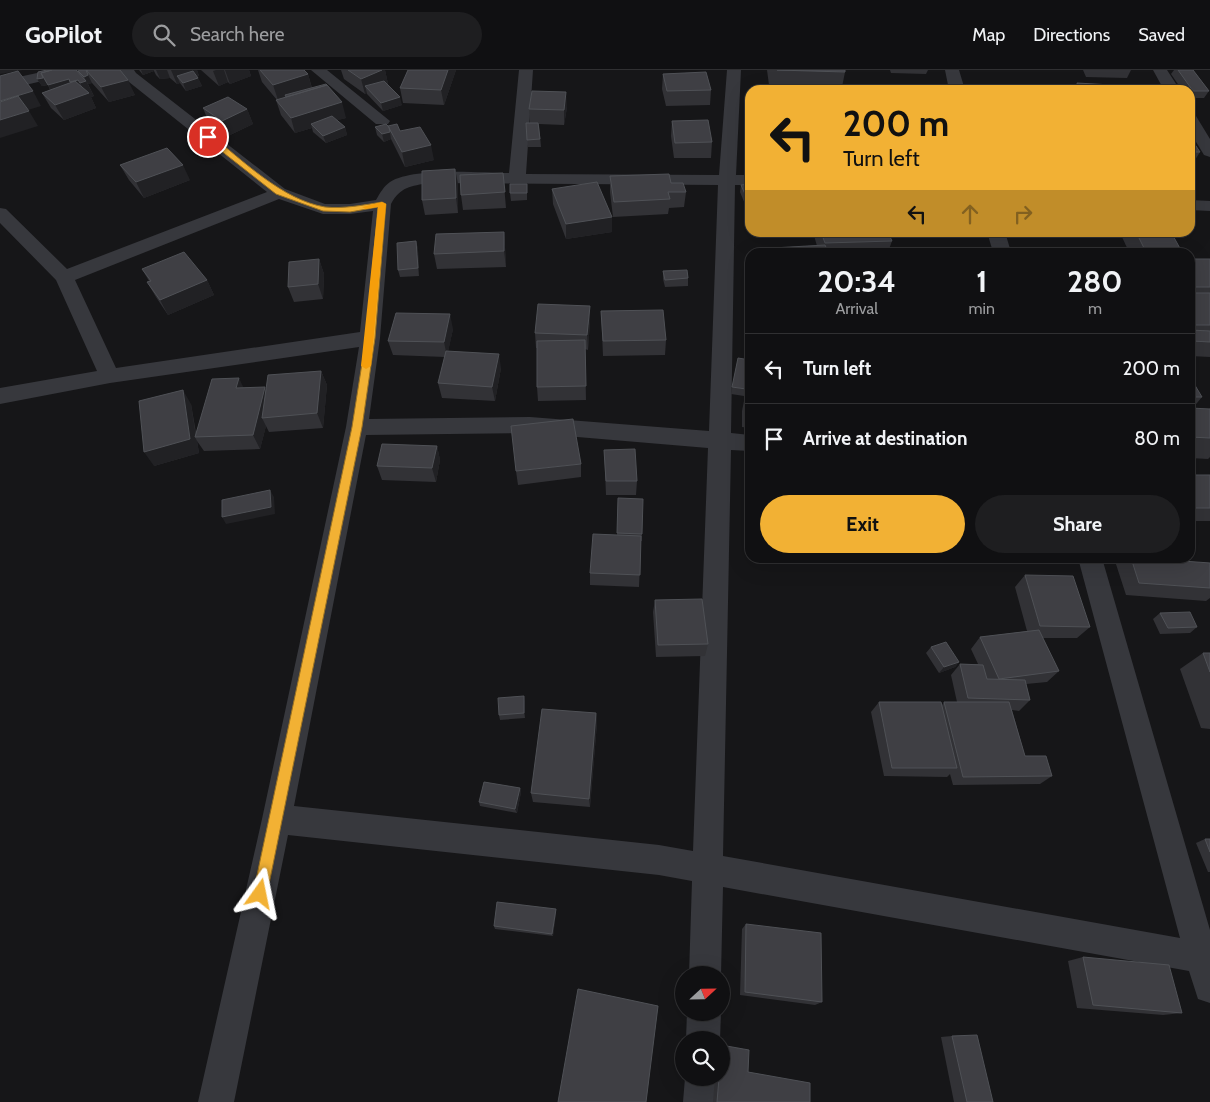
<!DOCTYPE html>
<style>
body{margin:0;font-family:Cabin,sans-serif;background:#1e1e20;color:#f1f3f6;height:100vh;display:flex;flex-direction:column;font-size:19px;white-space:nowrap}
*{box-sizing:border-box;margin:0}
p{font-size:16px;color:#9c9d9f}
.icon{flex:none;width:28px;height:28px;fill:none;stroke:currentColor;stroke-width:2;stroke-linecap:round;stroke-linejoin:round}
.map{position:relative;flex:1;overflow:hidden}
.details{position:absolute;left:745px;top:178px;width:450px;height:315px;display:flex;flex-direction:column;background:#101012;border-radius:15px;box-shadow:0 5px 20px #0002,0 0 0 1px #303032}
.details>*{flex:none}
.hud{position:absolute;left:745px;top:15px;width:450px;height:152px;border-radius:15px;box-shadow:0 5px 20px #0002,0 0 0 1px #303032;background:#f2b134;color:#111;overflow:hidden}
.needle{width:32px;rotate:68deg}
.fabs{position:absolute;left:675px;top:896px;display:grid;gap:10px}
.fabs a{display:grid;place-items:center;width:55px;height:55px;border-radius:50%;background:#101012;box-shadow:0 5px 20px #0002,0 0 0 1px #303032;font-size:25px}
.pin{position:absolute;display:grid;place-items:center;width:42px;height:42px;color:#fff;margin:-21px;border:2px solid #fff;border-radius:50%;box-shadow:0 1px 5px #0007}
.me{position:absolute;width:55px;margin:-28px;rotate:12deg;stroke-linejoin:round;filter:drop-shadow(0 0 4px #0008)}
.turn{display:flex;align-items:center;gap:18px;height:105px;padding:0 15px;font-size:22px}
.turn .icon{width:65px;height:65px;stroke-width:2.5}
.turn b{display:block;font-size:35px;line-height:42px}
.lanes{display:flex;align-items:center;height:48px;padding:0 15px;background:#0003;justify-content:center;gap:25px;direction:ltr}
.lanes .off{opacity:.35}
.eta{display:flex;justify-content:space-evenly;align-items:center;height:85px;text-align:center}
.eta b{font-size:30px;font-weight:800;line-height:35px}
.button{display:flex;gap:10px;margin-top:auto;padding:10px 15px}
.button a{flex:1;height:58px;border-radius:30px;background:#f2b134;color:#111;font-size:20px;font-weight:800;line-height:58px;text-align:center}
.button a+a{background:#1e1e20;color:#f1f3f6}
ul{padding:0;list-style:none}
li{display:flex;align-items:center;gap:15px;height:70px;padding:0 15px;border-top:1px solid #303032}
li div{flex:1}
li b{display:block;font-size:19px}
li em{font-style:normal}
header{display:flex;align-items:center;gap:30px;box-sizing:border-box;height:70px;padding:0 25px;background:#101012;border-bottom:1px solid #303032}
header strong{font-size:24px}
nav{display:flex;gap:28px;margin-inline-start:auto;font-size:18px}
.search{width:350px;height:45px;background:#1e1e20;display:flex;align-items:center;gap:12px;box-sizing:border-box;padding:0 18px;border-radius:28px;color:#9c9d9f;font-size:19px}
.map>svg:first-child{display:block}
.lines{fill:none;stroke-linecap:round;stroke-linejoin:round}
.minor{fill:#37383d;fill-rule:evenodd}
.wall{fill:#323236}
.shaded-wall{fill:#212124}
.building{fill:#3f3f44;stroke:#4f5156}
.route{fill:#f2b134;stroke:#9d7322}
.slow{fill:#f59e0b}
</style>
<header>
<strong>GoPilot</strong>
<div class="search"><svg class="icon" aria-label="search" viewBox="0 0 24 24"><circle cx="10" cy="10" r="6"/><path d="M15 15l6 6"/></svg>Search here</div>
<nav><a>Map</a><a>Directions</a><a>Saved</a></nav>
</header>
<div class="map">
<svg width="1210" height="1032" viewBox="0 0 1210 1032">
<rect width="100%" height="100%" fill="#161618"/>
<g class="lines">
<path class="minor" d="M51 0H78L76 3 0 21V11Z
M120 0H134L136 3 285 119 325 134H350L376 130C380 123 384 116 390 112 414 97 480 103 509 103L519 0H533L526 104 719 105 727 0H741L736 105H750V115H735L731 363 750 365V381L731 380 723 786 1180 868 1078 488H1102L1210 860V933L1198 929 1189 901 723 817 721 905H689L692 811 659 805 288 765 234 1032H198L262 749 346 357 359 277 110 313 0 334V318L97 301 56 210 0 153V138L6 139 67 199 267 122 124 8ZM429 113 718 115 709 361 530 347 369 349 380 268 391 134C400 117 411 116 429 113ZM279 129 323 144H350L373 141 360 262 116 298 75 210ZM530 363 708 378 693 781 659 775 294 736 366 365Z
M311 0H327L390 51 388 54H376Z
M945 0H959L965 20H949Z
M1153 0H1167L1180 20H1164Z
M1190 44 1196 46 1210 69V87L1204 85 1190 62Z
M1190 130 1210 131V141L1190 140Z
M987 162H1005L1011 182H993Z
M687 942H721L720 970H686Z
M685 1008H719V1032H683Z"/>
</g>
<path class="wall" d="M120 0 135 25 109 32 92 13 88 14 94 26 91 27 96 38 64 50 51 38 42 23 50 20 48 15 42 16 37 9 80 3 78 1Z
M139 0H197L199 6H197L202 16 186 21 180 13 177 14 170 8 160 9 156 5 154 1 143 5Z
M201 0H249L251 6 230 14 228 12 219 16Z
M258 0H304L308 4 312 18 346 48 337 50 345 57 347 65 326 73 313 62 312 58 295 63 281 45 276 30H277L262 12Z
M341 0H385L388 14H387L402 35 383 41 367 24V23L365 24 344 9Z
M408 0H456L444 35 403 33 400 18Z
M767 0H845V2L842 17 769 15Z
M890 0H928L926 4 891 3Z
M1083 0H1131L1127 8 1086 7Z
M1174 0H1203H1193L1209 21 1204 28H1190V20H1182L1171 4Z
M663 4 711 20 710 35 666 36 662 19Z
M1077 13 1164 20H1073Z
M567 37 564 55 539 54 541 77H528L526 53H530L529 39Z
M203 38 247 39 253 54 228 66 209 53Z
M672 51 712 72 711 88H674L671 66Z
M375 57H389L400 61 434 90 405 97 391 69 384 72 377 65Z
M1190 67 1200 82 1195 90 1190 89Z
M120 95 190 110 144 128 129 110Z
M455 99 458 114V143L425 145 422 130Z
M503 103 506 138 463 140 461 125Z
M610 106 671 113 686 122 684 137 669 138 668 144 613 147 610 122Z
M750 114V138L747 139 740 122 741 115Z
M552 119 612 162 566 169 553 134Z
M527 121V130L511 131 510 123Z
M504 162 505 177 506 197 437 199 434 184Z
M813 162H888L892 171 888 182H754L755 179 817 176Z
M1074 162H1098V164L1076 165Z
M1125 162H1171L1182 182H1129L1122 167Z
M416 171 418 179 419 206 400 207 398 200Z
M319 189 324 204 323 229 294 232 288 217Z
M1190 189H1210V287L1190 286Z
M142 199 207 210 214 225 168 245 156 227 147 212 149 211Z
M663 201 688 208V216L665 217 663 209Z
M601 241 666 270 665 285 603 286Z
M590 251 588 280 585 279 586 330 538 331 537 317V278H536L535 263Z
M453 259 448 281 501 298 495 331 442 328 438 313 445 287 393 285 388 271Z
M738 288 750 296 744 326 731 324Z
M321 301 327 315 323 358 269 362 266 356 260 379 204 381 197 371 199 383 154 396 191 334 196 363 244 318 266 320Z
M1190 307 1202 327 1192 339H1209L1210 338V387L1208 389 1190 388Z
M745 326 750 327V358L742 357V341Z
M437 376 440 390 436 412 382 410 377 396Z
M604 380 637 411 636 425H606Z
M581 394V407L518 415 516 401Z
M1190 405H1210V451H1190Z
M618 428 642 464V471H641L639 517 590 515V503L617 465Z
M1018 488H1036L1035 489Z
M1114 488H1168L1169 490 1210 493V528L1206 531 1126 525Z
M1025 505 1090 557 1077 568H1042L1059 601 1047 612 1026 614 1030 630 1019 641 1012 640 1025 686 1052 706 1040 714 953 715 950 704 947 707 884 706 871 642 879 632 942 635 944 632H957L951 605 960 594H978L971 579 980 567 1027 561 1015 517Z
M655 530 708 574 705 586 656 587 653 542Z
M1160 543 1197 557 1190 563 1160 564 1153 549Z
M931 577 959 592 955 597 939 603 926 583Z
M1203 583H1210V659L1201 658 1180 599Z
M525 631V648L500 650 499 645Z
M596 643 597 653 590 737 533 732 531 723Z
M520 718 521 722 517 743 480 736 479 732Z
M1205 769H1210V802H1208L1196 773Z
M556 839V842L553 866 495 859 494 856Z
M746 854 822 932 815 935 740 925 742 859Z
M1083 887 1182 943 1163 945 1077 938 1068 891Z
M952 966 993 1032H954L941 967Z
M748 1002 810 1032H713L715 1008H721Z"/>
<path class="shaded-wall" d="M0 0H23L0 4Z
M141 0H154V1L143 5Z
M156 0H167L170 8 160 9Z
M171 0H197L199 6 182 12 177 6 180 13 177 14Z
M216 0H224L228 12 219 16 213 1Z
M225 0H249L251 6 230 14Z
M382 0H385L388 14 370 21 365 16 367 23 365 24 361 9Z
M448 0H456L444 35 441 20Z
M308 4 312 19 285 25 286 27 278 30 273 15Z
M88 5 92 13 88 14 84 7Z
M43 8 48 15 42 16 37 9Z
M44 8 78 10 85 24H86L80 13 86 11 94 26 91 27 96 38 64 50 55 35 56 30Z
M198 8 202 16 186 21 183 13Z
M128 10 135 25 109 32 101 17Z
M33 21 41 36 8 46 0 33V31Z
M566 22 567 37 564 55V40Z
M400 27 402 35 383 41 381 33Z
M342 32 346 48 314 57 311 54 312 58 295 63 291 48Z
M247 39 253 54 228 66 222 51Z
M29 41 38 56 0 68V50Z
M345 57 347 65 326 73 323 66Z
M390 62 391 69 384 72 382 64Z
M431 75 434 90 405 97 402 82Z
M183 95 190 110 144 128 136 112Z
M455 99 458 114V143L456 128Z
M612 147V162L566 169V154Z
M504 162 505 177 506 197 504 181Z
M416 171 418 179 419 206 418 198Z
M319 189 324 204 323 229 318 214Z
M207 210 214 225 168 245 160 230Z
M590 236V251L588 280 587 265Z
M450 244 453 259 447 287 444 272Z
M499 284 501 298 495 331 492 317Z
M321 301 327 315 323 358 317 343Z
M239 308 246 323 236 318Z
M265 317 272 331 262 348 266 356 260 379 253 365Z
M183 320 191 334 196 367H195L197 371 199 383 154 396 144 382Z
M437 376 440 390 436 412 432 398Z
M270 420 274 427 275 444 226 454 222 447Z
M959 592 955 597 939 603 944 597Z
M524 626 525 631V648L524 643Z
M596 643 597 653 590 737 589 729Z
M520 718 521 722 517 743 515 739Z
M556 839V842L553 866 552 864Z"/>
<path class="building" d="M47 0H52L41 3 43 8 37 9 38 2Z
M52 0H76L86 11 80 13 78 10 70 12 69 9 48 15 41 3Z
M80 0H88H86L88 5 84 7 78 1Z
M86 0H120L128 10 101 17Z
M260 0H304L308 4 273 15Z
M348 0H382L361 9Z
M408 0H448L441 20 400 18Z
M777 0H845V2Z
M1178 0H1193L1209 21H1193Z
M18 1 33 21 0 31V6Z
M193 1 198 8 183 13 177 6Z
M706 2 711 20 667 21 663 4Z
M75 11 89 23 55 35 42 23Z
M384 11 400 27 381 33 365 16Z
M1077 13 1163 18 1164 20H1079Z
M326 14 327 15 286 27 285 25Z
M327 15 342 32 291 48 276 30Z
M532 21 566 22 564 40 529 39Z
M18 26 29 41 0 50V32Z
M228 27 247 39 222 51 203 38Z
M332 46 345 57 323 66 311 54Z
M708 50 712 72 675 73 672 51Z
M526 53H538L540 69 527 70Z
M386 54 389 57 390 62 382 64 375 57Z
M397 54 400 61 420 57 431 75 402 82 388 56Z
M1190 67 1200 82H1190Z
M167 78 183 95 136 112 120 95Z
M455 99 456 128 422 130V101Z
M503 103 505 122 461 125 460 105Z
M669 104 671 113H683L686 122H668L670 129 614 132 610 106Z
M597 112 612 147 566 154 552 119Z
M510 114H527V123H510Z
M750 114V131H748L741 115Z
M504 162V181L434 184 436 164Z
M821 162H888L892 171 825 173Z
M1136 162H1171L1182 182H1146Z
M416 171 418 198 398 200 397 173Z
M825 175 828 182H756L755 179Z
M184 182 207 210 160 230 147 212 151 211 142 199Z
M319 189 318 214 288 217 289 192Z
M1190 189H1210V217H1190Z
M687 200 688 208 665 210 663 201Z
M1190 223H1210V255H1190Z
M538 234 590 236 587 265 535 263Z
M663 240 666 270 603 271 601 241Z
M396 243 450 244 444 272 388 271Z
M1190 260 1210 261V272L1192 271 1190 268Z
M585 270 586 316 537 317V271Z
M446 281 499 284 492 317 438 313Z
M738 288 750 290V296L746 319 732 317Z
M321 301 317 343 262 348 268 305Z
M1190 307 1202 327H1190Z
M239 308 236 318 265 317 253 365 195 367 212 309Z
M183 320 190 369 144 382 139 331Z
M745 326 750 327V344L745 343Z
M1190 338 1210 339V368L1190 367Z
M573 349 581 394 516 401 511 356Z
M382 374 437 376 432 398 377 396Z
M635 379 637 411H606L604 380Z
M1190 405H1210V438H1191L1190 435Z
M270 420 271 437 222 447V430Z
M618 428 643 429 642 464 617 463Z
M593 464 641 466 640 505 590 503Z
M1131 488H1168L1169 490 1210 493V518L1139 513Z
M1025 505 1073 506 1090 557 1040 556Z
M702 529 708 574 658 575 655 530Z
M1190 542 1197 557 1168 558 1160 543Z
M1039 560 1059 601 999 609 980 567Z
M946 572 959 592 944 597 931 577Z
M1203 583H1210V602Z
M960 594 983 595 987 609 1025 610 1030 630 968 628Z
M524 626V643L499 645 498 628Z
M879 632H941L957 698H892Z
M944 632H1009L1025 686H1046L1052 706 963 707Z
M542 639 596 643 589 729 531 723Z
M484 712 520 718 515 739 479 732Z
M1205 769H1210V782Z
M497 832 556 839 552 864 494 856Z
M746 854 821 863 822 932 745 922Z
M1083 887 1169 895 1182 943 1093 935Z
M578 919 658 936 646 1032H558Z
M977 965 993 1032H967L952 966Z
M721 975 749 980 748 1002 810 1013V1032H717L719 1008H721Z"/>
<path class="route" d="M206 65H211C243 91 283 130 325 137 343 139 364 135 382 132L386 134 375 268 362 357 267 824 265 829 260 831 255 829 253 824 352 357 366 268 378 137 350 142 323 141 276 124 206 69Z"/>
<path class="slow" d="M382 132 386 134 371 296 366 299 361 296 378 137 366 139 362 137Z"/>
</svg>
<div class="fabs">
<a><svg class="needle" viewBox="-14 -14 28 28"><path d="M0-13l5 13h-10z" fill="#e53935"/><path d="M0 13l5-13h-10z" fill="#9c9d9f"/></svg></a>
<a><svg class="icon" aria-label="search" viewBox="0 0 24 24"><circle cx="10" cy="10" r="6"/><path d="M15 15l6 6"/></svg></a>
</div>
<div class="pin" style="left:208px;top:67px;background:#d93025"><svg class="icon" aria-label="arrive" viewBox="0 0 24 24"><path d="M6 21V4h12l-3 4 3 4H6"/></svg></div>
<svg class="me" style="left:260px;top:824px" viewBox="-20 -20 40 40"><path d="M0-17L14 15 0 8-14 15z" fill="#f2b134" stroke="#fff" stroke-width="4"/></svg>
<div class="hud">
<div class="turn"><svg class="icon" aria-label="left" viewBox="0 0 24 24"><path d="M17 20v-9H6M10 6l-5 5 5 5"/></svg><div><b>200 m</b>Turn left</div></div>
<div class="lanes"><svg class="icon" aria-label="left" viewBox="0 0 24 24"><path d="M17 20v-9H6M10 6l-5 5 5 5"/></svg><svg class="icon off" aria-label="ahead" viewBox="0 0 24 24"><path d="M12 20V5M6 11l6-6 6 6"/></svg><svg class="icon off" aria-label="right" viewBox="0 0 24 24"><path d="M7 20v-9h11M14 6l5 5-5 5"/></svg></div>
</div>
<section class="details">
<div class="eta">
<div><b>20:34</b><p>Arrival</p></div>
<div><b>1</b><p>min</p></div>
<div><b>280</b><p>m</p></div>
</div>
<ul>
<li><svg class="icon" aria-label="left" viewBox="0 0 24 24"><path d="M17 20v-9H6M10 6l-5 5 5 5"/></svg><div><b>Turn left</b></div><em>200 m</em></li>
<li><svg class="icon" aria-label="arrive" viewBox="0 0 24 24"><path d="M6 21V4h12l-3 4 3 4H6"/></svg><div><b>Arrive at destination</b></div><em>80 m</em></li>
</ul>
<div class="button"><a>Exit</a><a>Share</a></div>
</section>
</div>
